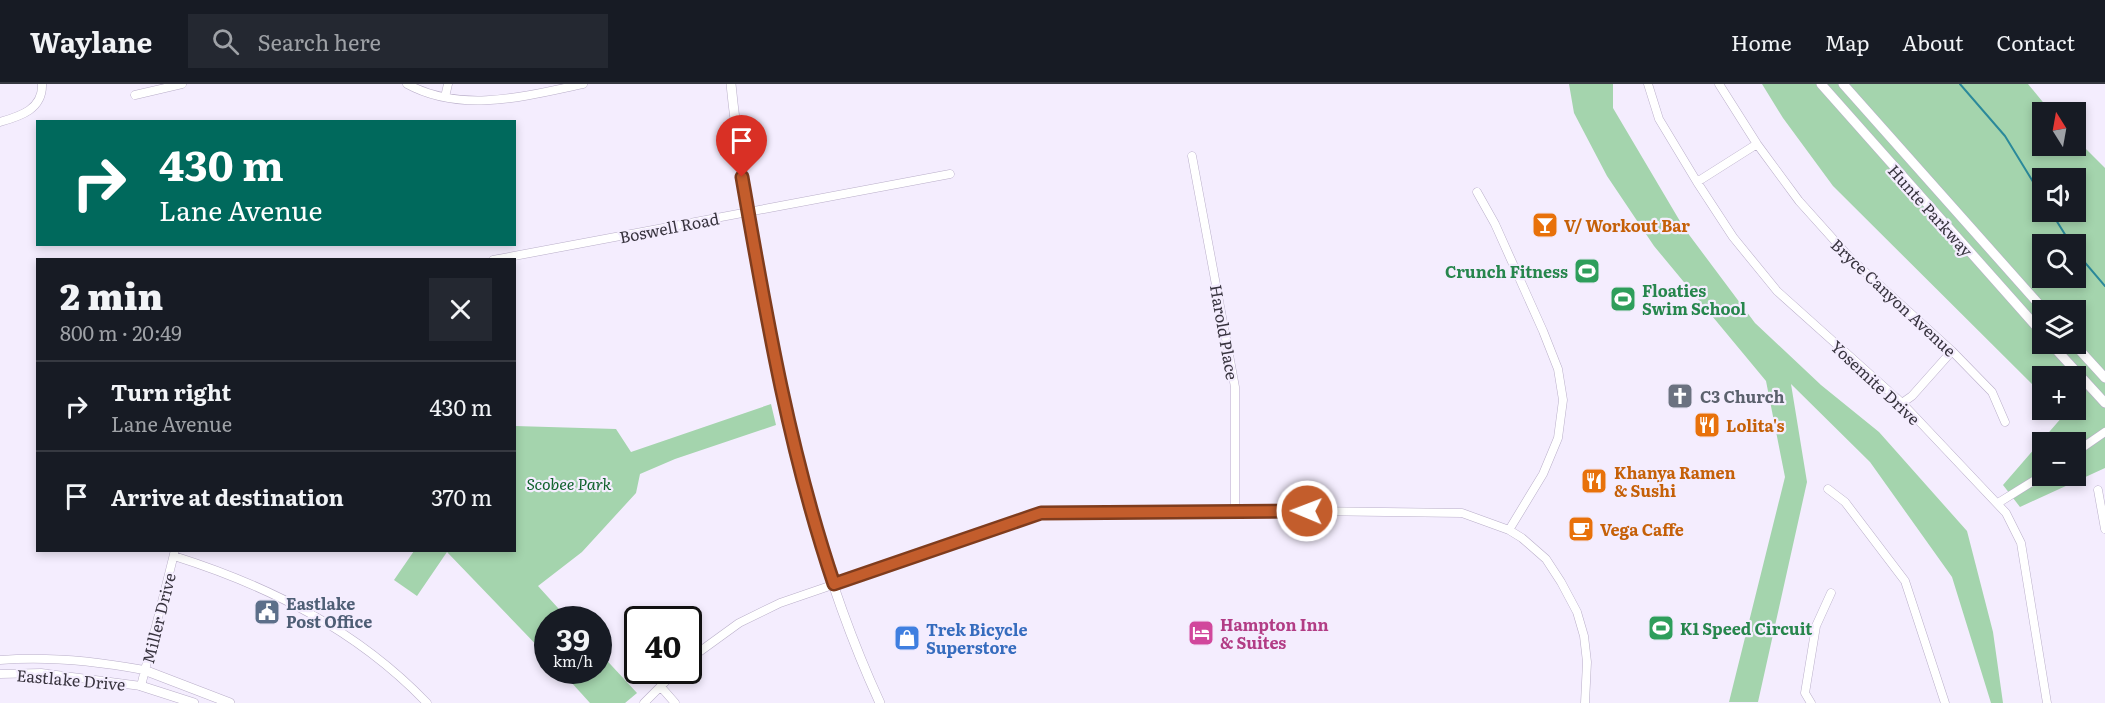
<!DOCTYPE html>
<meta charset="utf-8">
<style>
body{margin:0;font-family:Literata,serif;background:#242831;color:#f1f3f6;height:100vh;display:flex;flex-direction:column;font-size:22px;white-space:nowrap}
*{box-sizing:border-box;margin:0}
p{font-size:20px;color:#9ea1a6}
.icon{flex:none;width:33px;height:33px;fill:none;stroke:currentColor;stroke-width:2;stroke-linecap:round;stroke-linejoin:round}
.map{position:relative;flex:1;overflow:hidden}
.drawer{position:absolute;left:36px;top:174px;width:480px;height:294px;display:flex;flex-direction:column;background:#171b24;border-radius:0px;box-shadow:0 3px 9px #0003}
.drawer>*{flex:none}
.top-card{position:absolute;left:36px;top:36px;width:480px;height:126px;border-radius:0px;box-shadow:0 3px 9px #0003;background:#00695c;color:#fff;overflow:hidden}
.needle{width:39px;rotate:349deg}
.tools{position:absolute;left:2032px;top:18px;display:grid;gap:12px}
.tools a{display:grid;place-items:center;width:54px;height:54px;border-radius:0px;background:#171b24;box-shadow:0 3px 9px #0003;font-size:30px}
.speed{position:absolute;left:534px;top:522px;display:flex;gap:12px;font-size:30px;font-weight:700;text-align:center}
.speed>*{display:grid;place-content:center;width:78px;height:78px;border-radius:50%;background:#171b24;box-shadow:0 3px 9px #0003;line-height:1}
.speed small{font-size:15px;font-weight:400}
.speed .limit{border:3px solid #111;border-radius:9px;background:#fff;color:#111}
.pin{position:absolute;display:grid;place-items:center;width:51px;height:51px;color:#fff;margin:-62px -26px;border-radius:50% 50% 50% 0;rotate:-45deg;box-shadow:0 0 6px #0007}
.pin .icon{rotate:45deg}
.me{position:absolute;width:66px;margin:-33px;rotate:271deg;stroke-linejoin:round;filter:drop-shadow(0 0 4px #0008)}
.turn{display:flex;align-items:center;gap:21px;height:126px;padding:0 24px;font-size:27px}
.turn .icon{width:78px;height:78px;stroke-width:2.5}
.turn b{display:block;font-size:42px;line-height:51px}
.round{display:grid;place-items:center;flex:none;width:63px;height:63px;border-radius:0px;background:#242831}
.head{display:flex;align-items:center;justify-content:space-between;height:102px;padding:0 24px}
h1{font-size:36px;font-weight:800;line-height:45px}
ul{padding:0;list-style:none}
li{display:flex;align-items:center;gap:18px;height:90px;padding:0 24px;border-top:2px solid #363941}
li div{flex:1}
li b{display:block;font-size:22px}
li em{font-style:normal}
header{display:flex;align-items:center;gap:36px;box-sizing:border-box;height:84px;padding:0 30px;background:#171b24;border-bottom:2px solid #363941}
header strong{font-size:28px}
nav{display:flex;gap:33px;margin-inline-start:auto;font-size:21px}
.search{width:420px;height:54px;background:#242831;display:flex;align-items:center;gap:15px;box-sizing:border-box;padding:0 21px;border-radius:0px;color:#9ea1a6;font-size:22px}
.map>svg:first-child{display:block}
.green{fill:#a4d4ad;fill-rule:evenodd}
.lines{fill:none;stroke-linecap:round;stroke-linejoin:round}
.stream{stroke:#2b899a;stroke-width:2}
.minor-casing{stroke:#b9aec9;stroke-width:9}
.major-casing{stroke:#b9aec9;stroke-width:10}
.minor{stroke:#fff;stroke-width:8}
.major{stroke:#fff;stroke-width:9}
.route-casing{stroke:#7f3c1d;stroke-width:15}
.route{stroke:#c35d2c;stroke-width:10}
.labels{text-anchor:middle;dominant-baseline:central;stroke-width:4.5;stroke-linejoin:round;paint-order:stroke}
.street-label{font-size:16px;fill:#38343f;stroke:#f4edfe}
.food-label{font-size:16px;font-weight:bold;fill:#c56008;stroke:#f4edfe;text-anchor:start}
.leisure-label{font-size:16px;font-weight:bold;fill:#27864d;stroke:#f4edfe;text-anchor:start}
.worship-label{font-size:16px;font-weight:bold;fill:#5b616d;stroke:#f4edfe;text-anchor:start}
.park-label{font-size:16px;font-style:italic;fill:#10622d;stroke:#f4edfe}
.service-label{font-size:16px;font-weight:bold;fill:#4e5e75;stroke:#f4edfe;text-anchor:start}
.hotel-label{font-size:16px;font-weight:bold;fill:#b23c85;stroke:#f4edfe;text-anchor:start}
.shop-label{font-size:16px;font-weight:bold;fill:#366cbe;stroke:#f4edfe;text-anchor:start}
</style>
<header>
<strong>Waylane</strong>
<div class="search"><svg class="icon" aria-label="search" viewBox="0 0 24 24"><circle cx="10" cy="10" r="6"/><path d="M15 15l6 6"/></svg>Search here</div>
<nav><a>Home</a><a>Map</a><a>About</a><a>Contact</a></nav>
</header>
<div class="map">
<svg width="2105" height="619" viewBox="0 0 2105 619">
<rect width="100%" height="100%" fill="#f4edfe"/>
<path class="green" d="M1569 0H1613V24L1684 144 1755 239 1821 301 1879 348 1967 447 1993 548 2003 619H1991L1952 493 1870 378 1791 300 1807 398 1758 618H1729L1785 393 1766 297 1654 162 1607 92 1574 29Z
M1762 0H2028L2051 28H2043V62H2076V55L2105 84V384L2020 423 2003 401 2063 332 2058 326H2076V292H2043V311L1833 102 1783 34ZM2043 94H2076V128H2043ZM2043 160H2076V194H2043ZM2043 226H2076V260H2043ZM2043 358H2076V392H2043Z
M771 320 776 341 675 375 640 390 636 409 582 468 538 502 568 535 548 536 547 572 447 468 417 512 394 496 414 467 514 466 515 342 616 345 631 368Z
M599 568 637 609 625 619H590L561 587 598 586Z"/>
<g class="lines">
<path class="stream" d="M1960 0 2005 52 2043 114
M2051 128 2071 160
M2076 168 2105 202"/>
<g class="minor-casing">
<path id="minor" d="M407 0C462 30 526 12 583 0
M1648 0 1659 35 1697 98 1733 153 1777 207 1902 319 2006 429 2021 459 2047 619
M1719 0 1757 60 1799 117 1852 176 1952 267 1992 308 2005 338
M135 11 182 0
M445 13 448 0
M0 38C21 32 43 25 42 0
M1192 72 1235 303V426
M1697 98 1757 60
M1477 108 1495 140 1543 247 1558 285 1563 316 1558 354 1543 390 1509 446
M493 176 950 90
M1902 319 1912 312 1952 267
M2076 368 2105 348
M1828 405 1845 418 1905 497 1945 619
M2098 406 2105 445
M1998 419 2043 391
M174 472C269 502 357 546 427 619
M0 576C49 572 96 577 144 586
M688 576 739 539 780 519 1042 429 1235 426 1462 429 1509 446 1522 454 1546 475 1561 498 1577 528 1584 552 1587 578 1585 619
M0 590 41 589 141 602 175 466
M661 603 675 619
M644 619 677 586
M1811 619 1805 609 1816 542 1831 509"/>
</g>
<g class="major-casing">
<path id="major" d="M731 0C738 71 751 140 763 211 788 351 820 489 880 619
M1821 0 2043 250
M1843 0 2044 226
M2051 260 2105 319
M2074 260 2105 294
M144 586 230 619
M141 602 194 619"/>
</g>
<use href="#minor" class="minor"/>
<use href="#major" class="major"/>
</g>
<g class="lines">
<g class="route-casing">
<path id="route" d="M742 93C766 231 789 367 834 500L1041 429 1307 427"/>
</g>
<use href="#route" class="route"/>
</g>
<defs>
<g id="bar-square" transform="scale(1.35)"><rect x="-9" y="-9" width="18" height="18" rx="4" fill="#e8710a" stroke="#f4edfe"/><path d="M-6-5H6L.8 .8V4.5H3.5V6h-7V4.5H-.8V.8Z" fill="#fff"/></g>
<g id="stadium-square" transform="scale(1.35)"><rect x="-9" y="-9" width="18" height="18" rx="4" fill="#2e9e5b" stroke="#f4edfe"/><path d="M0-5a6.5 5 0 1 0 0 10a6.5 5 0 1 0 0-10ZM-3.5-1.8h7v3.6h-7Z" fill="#fff"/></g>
<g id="church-square" transform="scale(1.35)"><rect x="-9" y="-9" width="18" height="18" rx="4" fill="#6b7280" stroke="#f4edfe"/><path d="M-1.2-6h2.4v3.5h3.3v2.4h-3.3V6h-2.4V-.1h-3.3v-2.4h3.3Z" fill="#fff"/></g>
<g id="restaurant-square" transform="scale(1.35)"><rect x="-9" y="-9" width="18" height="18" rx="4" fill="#e8710a" stroke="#f4edfe"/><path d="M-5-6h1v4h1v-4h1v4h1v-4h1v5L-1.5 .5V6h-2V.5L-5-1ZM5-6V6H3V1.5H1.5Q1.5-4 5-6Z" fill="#fff"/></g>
<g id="cafe-square" transform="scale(1.35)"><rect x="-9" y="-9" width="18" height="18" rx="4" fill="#e8710a" stroke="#f4edfe"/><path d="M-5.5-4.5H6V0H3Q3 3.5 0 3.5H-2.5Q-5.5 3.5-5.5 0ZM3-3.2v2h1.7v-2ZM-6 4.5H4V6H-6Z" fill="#fff"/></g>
<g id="civic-square" transform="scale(1.35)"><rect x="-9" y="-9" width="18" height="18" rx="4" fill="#5c6f8a" stroke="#f4edfe"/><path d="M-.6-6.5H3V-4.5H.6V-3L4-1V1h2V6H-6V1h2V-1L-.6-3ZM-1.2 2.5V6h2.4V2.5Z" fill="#fff"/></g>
<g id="hotel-square" transform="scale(1.35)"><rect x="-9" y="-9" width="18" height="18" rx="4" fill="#d1479c" stroke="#f4edfe"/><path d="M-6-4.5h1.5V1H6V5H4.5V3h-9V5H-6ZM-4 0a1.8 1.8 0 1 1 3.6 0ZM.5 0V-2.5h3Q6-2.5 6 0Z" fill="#fff"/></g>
<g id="shop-square" transform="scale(1.35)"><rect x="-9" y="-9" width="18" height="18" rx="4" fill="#3f7fe0" stroke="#f4edfe"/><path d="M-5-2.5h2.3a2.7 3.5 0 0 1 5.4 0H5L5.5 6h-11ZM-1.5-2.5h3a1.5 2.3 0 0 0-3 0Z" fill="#fff"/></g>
</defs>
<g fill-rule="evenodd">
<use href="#bar-square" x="1545" y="141"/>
<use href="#stadium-square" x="1587" y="187"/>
<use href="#stadium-square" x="1623" y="215"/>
<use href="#church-square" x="1680" y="312"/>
<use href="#restaurant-square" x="1707" y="341"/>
<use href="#restaurant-square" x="1594" y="397"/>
<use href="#cafe-square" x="1581" y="445"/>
<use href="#civic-square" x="267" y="528"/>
<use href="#stadium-square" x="1661" y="544"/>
<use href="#hotel-square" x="1201" y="549"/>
<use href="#shop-square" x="907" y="554"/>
</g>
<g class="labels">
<g class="street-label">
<text transform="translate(1931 126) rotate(48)">Hunte Parkway</text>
<text transform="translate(669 143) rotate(-11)">Boswell Road</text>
<text transform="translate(1894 213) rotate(43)">Bryce Canyon Avenue</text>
<text transform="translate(1225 248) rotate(80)">Harold Place</text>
<text transform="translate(1876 298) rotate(43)">Yosemite Drive</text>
<text transform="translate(158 534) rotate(-76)">Miller Drive</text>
<text transform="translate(71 595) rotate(5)">Eastlake Drive</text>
</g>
<g class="food-label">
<text x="1564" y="141">V/ Workout Bar</text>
<text x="1726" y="341">Lolita's</text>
<text x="1614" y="388">Khanya Ramen<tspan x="1614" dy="18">&amp; Sushi</tspan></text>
<text x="1600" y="445">Vega Caffe</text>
</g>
<g class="leisure-label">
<text x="1568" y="187" text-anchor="end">Crunch Fitness</text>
<text x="1642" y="206">Floaties<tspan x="1642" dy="18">Swim School</tspan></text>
<text x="1680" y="544">K1 Speed Circuit</text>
</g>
<g class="worship-label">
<text x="1700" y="312">C3 Church</text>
</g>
<g class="park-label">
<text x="569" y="399">Scobee Park</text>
</g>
<g class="service-label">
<text x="286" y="519">Eastlake<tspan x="286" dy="18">Post Office</tspan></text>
</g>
<g class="hotel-label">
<text x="1220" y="540">Hampton Inn<tspan x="1220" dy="18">&amp; Suites</tspan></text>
</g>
<g class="shop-label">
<text x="926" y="545">Trek Bicycle<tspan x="926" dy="18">Superstore</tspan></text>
</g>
</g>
</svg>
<div class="tools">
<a><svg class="needle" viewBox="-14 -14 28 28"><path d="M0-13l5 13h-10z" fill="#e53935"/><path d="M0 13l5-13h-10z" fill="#9ea1a6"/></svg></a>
<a><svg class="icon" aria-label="sound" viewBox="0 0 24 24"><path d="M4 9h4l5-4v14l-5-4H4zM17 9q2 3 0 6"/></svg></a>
<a><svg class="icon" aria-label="search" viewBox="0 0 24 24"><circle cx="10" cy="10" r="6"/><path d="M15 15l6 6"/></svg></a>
<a><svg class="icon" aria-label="layers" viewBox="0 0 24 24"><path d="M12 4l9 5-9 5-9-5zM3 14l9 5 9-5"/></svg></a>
<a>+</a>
<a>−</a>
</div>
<div class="speed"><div>39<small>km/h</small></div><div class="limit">40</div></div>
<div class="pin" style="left:742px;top:93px;background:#d93025"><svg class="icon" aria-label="arrive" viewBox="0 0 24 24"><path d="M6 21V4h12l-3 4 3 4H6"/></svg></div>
<svg class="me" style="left:1307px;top:427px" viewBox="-20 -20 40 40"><circle r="17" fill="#c35d2c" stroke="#fff" stroke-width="3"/><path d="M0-11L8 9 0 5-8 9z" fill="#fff"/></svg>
<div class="top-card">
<div class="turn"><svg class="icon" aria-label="right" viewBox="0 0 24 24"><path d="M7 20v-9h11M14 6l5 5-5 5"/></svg><div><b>430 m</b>Lane Avenue</div></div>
</div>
<section class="drawer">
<div class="head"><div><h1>2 min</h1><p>800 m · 20:49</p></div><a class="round"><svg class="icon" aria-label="close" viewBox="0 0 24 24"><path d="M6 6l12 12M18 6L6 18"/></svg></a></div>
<ul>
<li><svg class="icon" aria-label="right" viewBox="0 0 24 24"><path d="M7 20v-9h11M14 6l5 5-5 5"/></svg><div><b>Turn right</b><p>Lane Avenue</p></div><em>430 m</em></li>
<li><svg class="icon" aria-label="arrive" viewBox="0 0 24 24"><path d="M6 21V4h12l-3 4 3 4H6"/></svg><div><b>Arrive at destination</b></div><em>370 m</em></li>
</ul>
</section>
</div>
